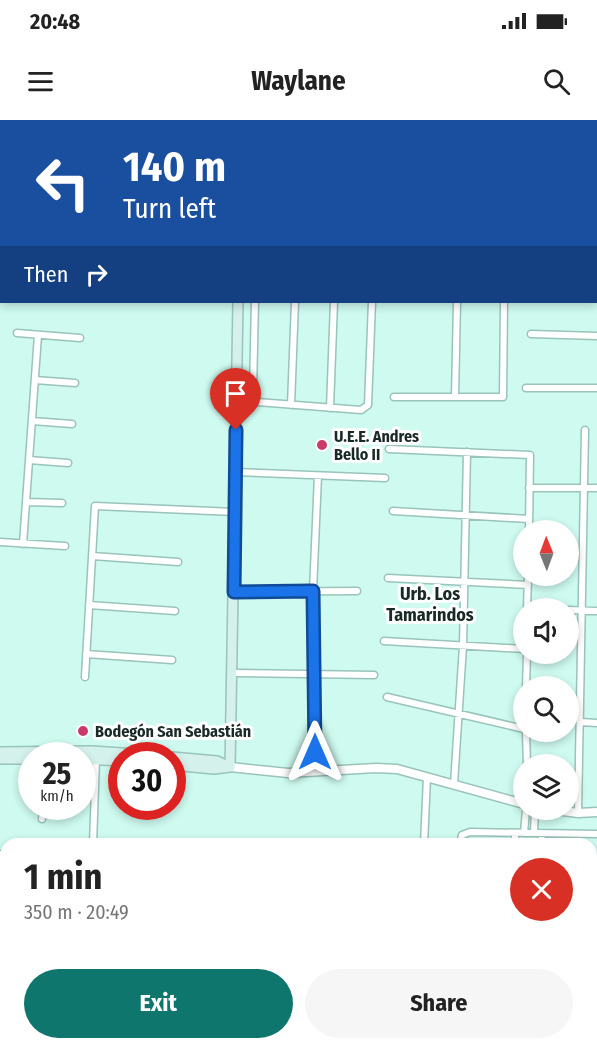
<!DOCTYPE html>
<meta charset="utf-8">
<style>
body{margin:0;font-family:"Fira Sans Condensed",sans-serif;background:#f6f6f6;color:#222;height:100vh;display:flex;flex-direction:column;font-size:22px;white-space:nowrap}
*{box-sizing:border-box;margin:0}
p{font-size:20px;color:#767676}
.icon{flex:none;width:33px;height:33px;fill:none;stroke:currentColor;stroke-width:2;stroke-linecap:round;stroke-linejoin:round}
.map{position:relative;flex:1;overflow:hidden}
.side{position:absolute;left:0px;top:718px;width:597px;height:212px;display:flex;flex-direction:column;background:#fff;border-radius:18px 18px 0 0;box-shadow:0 3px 9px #0003}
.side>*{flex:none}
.guide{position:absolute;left:0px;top:0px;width:597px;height:183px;box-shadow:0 3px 9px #0003;background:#1a4fa0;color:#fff;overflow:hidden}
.needle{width:39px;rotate:359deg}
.fabs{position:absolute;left:513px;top:400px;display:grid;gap:12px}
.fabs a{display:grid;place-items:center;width:66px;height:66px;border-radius:50%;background:#fff;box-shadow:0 3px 9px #0003;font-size:30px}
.speed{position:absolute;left:18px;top:622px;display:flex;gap:12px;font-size:30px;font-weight:700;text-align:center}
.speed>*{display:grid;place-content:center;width:78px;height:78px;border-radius:50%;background:#fff;box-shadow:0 3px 9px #0003;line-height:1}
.speed small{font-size:15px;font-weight:400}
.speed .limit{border:9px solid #d22;background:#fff;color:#111}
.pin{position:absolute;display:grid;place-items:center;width:51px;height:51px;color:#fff;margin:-62px -26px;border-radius:50% 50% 50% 0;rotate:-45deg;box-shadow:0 0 6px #0007}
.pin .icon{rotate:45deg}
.me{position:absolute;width:66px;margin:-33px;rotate:0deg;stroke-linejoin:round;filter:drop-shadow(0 0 4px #0008)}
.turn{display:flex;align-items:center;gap:21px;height:126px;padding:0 24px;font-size:27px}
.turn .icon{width:78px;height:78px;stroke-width:2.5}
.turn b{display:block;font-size:42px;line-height:51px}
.then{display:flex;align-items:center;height:57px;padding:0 24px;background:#0003;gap:12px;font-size:22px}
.round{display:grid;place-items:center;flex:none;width:63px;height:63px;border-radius:32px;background:#f6f6f6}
.overview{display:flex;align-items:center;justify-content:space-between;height:102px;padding:0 24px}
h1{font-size:36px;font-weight:700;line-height:45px}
.cta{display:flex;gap:12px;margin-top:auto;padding:12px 24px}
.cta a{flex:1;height:69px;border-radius:36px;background:#0f766e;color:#fff;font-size:24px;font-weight:700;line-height:69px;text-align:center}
.cta a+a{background:#f6f6f6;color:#222}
.status{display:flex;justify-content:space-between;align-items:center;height:42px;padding:0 30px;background:#fff;direction:ltr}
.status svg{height:16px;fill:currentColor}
header{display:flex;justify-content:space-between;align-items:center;height:78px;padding:0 24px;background:#fff;font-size:27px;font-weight:700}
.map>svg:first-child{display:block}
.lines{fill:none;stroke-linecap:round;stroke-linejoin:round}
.minor-casing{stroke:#99c3bb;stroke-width:9}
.tertiary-casing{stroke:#99c3bb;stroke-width:11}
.secondary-casing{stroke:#99c3bb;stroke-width:12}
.minor{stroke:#fff;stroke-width:6}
.tertiary{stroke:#fff;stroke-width:8}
.secondary{stroke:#d4f1ec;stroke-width:9}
.route-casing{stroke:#114b97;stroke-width:15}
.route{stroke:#1a73e8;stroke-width:10}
.poi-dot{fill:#c93b68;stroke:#fff;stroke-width:2}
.labels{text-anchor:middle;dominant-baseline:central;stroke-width:6;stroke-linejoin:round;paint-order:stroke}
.poi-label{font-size:16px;font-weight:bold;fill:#182926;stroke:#fff;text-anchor:start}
.neighbourhood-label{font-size:18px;font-weight:bold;fill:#182926;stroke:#fff}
</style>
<div class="status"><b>20:48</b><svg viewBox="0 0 49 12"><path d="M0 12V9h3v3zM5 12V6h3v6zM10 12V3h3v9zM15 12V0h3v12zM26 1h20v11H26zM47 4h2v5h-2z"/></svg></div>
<header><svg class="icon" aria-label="menu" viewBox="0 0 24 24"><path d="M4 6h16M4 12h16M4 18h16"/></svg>Waylane<svg class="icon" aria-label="search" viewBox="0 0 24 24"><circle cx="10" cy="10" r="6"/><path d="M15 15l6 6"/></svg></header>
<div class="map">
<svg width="597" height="929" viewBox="0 0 597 929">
<rect width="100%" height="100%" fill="#cefaf0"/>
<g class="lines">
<g class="minor-casing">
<path id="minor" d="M64 2V0
M465 2V0
M534 2V0
M596 37H597
M596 79H597
M596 162H597
M255 182 253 271 257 282 361 290 368 285 372 182
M17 213 80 218
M531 214 597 216
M35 260 75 263
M526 268H597
M394 277H503L504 182
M455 277 457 182
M291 285 295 182
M330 288 334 182
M32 301 72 304
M389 329 530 335 529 411
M29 340 68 343
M235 352 385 358
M529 368H597
M26 382 62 383
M393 391 529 399
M0 422 65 426
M23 424 38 215
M92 436 178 442
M388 458 528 465
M234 472 357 471
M89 485 175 491
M527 489 528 456
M568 490 597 491
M384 521 524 529
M86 534 172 540
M233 553 374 555
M85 557 95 386 235 392
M526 567 527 534
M387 577 524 609
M580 602 597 603
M526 612 527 645
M314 652 313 471 318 356
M454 664 463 526 467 332
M578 693 585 310
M42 699 43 687
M524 713 526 690
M534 713 535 690
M93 724 96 639
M424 724 427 657
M460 724 462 715 470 712 597 714
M515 724V713
M541 724 542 714
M0 734H6
M0 798H6
M0 851H6
M591 906 597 802
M16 929V924
M93 929V924
M419 929V924
M452 929 453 924
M510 929V924
M536 929 537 924"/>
</g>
<g class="tertiary-casing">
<path id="tertiary" d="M230 647 288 653 376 648 397 649 524 684
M555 690 578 693 597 692"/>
</g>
<g class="secondary-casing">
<path id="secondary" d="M238 0V2
M0 632 92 631 167 636
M172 637 217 641 230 647
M0 639H32
M82 639 122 641
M172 645 214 649 230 647
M230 647 238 182"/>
</g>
<use href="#minor" class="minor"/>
<use href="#tertiary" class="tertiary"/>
<use href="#secondary" class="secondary"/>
</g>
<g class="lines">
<g class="route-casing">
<path id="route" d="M236 310 234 472 313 471 315 632"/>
</g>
<use href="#route" class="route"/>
</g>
<g class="poi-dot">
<circle cx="322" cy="325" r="6"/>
<circle cx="83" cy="611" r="6"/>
</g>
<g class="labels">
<g class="poi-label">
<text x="334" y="316">U.E.E. Andres<tspan x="334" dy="18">Bello II</tspan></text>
<text x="95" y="611">Bodegón San Sebastián</text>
</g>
<g class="neighbourhood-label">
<text x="430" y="474">Urb. Los<tspan x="430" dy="21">Tamarindos</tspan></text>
</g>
</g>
</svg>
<div class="fabs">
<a><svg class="needle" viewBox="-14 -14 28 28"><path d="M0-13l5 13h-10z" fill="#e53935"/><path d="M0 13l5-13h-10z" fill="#767676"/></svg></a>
<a><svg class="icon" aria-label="sound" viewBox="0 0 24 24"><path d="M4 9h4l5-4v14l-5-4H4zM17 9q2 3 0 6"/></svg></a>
<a><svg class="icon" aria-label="search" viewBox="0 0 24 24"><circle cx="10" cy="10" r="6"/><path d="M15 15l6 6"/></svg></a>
<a><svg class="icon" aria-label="layers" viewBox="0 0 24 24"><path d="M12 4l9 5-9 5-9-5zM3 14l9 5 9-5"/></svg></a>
</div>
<div class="speed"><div>25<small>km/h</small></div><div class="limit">30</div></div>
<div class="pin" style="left:236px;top:310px;background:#d93025"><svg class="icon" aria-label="arrive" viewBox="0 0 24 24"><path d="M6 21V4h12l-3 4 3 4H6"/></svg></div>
<svg class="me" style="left:315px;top:632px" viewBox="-20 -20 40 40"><path d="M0-17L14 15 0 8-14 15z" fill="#1a73e8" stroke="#fff" stroke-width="4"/></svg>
<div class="guide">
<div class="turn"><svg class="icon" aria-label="left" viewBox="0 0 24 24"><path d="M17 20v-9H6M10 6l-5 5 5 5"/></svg><div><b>140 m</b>Turn left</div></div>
<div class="then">Then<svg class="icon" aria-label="right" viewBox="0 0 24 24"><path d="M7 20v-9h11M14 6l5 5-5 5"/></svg></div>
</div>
<section class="side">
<div class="overview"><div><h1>1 min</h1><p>350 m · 20:49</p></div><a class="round" style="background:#d93025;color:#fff"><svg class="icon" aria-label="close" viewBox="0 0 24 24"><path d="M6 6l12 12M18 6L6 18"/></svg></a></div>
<div class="cta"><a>Exit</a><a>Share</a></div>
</section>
</div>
